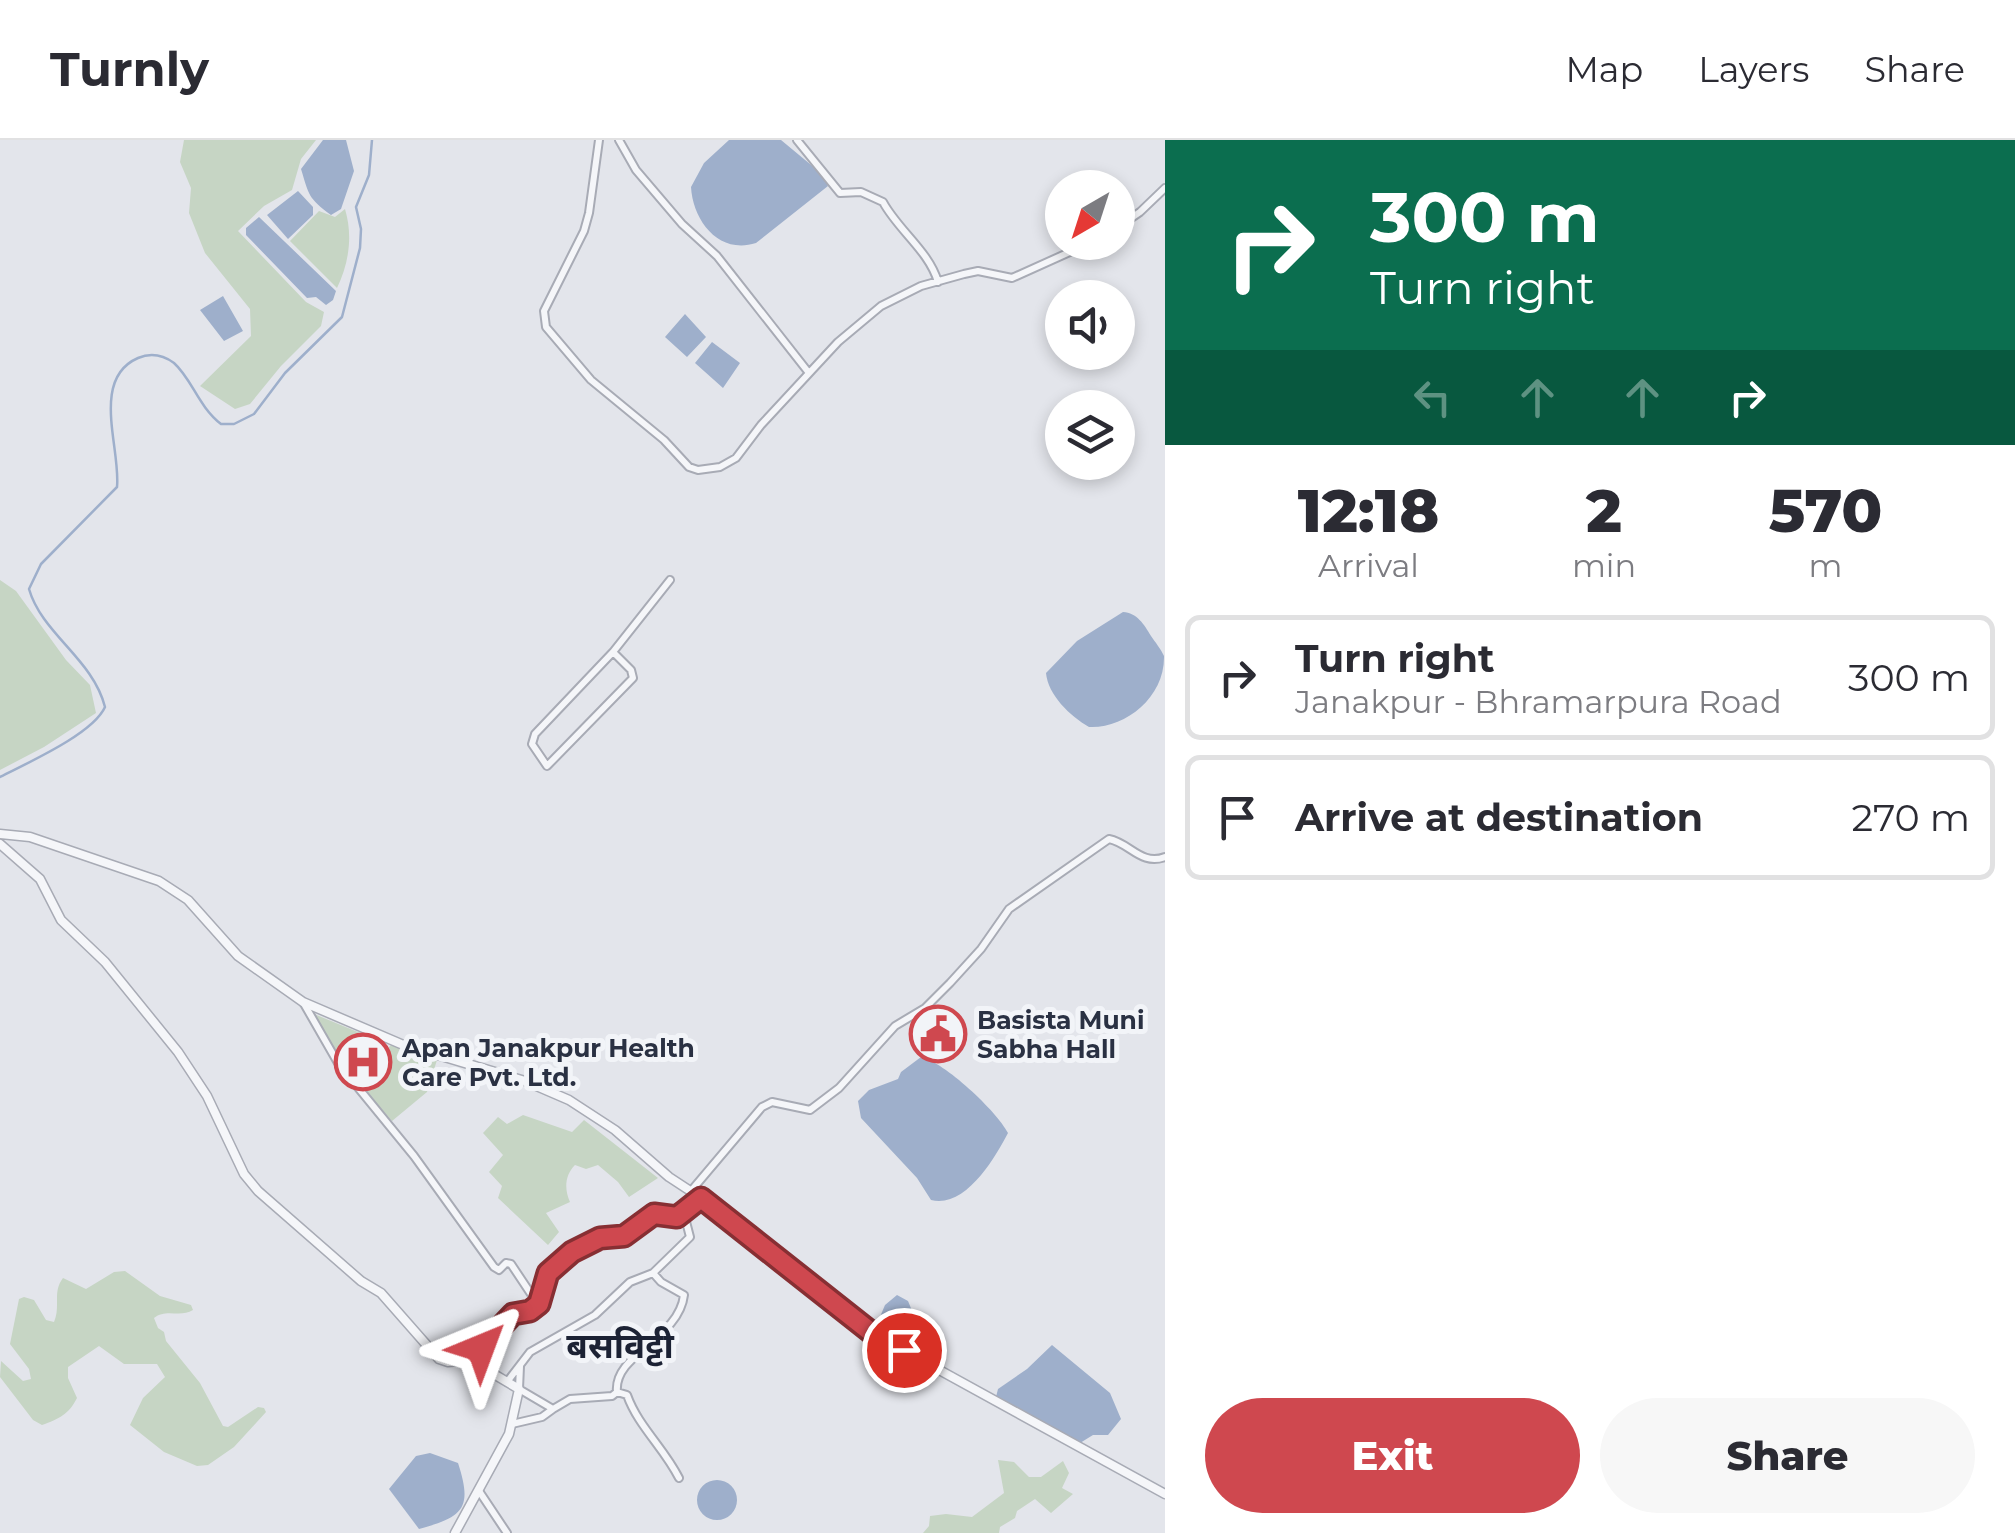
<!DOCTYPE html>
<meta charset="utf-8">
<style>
body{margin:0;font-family:Montserrat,"Noto Sans Devanagari",sans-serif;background:#f7f7f7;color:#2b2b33;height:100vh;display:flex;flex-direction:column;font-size:38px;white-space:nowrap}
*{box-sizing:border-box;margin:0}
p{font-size:32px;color:#7c7c81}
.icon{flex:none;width:55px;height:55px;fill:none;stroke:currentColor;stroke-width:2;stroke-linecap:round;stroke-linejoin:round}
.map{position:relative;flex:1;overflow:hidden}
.details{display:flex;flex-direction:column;background:#fff;width:850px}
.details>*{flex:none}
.banner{background:#0b6e4f;color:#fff;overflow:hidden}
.needle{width:65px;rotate:219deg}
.controls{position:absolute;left:1045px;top:30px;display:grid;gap:20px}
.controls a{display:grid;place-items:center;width:90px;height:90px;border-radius:50%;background:#fff;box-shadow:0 5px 15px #0003;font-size:50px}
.pin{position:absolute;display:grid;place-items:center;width:85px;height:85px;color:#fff;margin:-42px;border:5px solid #fff;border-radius:50%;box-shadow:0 2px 10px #0007}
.me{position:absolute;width:110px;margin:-55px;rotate:44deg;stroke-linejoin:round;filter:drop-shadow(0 0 8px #0008)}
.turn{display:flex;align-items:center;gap:35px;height:210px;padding:0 40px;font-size:45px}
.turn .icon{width:130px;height:130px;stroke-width:2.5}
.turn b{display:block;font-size:70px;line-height:85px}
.lanes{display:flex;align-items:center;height:95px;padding:0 40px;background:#0003;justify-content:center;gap:50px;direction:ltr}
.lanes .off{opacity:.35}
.eta{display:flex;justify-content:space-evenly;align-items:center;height:170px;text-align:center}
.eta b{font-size:60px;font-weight:800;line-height:70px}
.cta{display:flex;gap:20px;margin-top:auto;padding:20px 40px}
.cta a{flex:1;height:115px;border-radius:60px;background:#cf484f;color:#fff;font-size:40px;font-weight:800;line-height:115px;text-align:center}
.cta a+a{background:#f7f7f7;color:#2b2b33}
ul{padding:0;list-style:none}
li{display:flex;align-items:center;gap:30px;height:125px;margin:0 20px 15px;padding:0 20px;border:5px solid #e1e1e2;border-radius:15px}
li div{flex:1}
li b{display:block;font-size:38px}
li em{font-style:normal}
header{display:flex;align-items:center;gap:60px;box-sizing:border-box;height:140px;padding:0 50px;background:#fff;border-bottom:2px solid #e1e1e2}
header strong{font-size:48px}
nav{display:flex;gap:55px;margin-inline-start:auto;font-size:35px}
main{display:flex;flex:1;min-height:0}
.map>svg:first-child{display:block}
.green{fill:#c6d5c4}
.water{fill:#9eafcb}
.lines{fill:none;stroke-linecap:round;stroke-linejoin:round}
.stream{stroke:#9eafcb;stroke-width:2.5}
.minor-casing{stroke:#a8abb5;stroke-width:10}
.tertiary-casing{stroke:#a8abb5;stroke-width:11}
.minor{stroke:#f5f6f9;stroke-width:6}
.tertiary{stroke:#f5f6f9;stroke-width:8}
.route-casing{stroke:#872f33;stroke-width:25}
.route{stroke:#cf484f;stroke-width:18}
.labels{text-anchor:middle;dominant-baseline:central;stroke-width:10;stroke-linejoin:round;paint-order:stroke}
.poi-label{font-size:25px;font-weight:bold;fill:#2a3143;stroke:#f2f4f8;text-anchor:start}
.district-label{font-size:35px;font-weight:bold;fill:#1c2234;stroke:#f2f4f8}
</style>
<header>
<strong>Turnly</strong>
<nav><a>Map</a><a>Layers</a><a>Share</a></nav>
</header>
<main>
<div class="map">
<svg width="1165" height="1393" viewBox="0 0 1165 1393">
<rect width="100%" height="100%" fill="#e3e5eb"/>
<path class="green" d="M184 0H316L301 19 292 50 264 66 238 91 306 162 324 172 321 186 281 226 250 264 235 269 200 246 251 196 250 169 205 113 189 73 191 48 180 22Z
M345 69C353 96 349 123 337 148L290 101 319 71 335 77Z
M0 440 16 451 66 520 90 545 96 573 44 607 0 630Z
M314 874 370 897 349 914 367 930 391 905 437 920 427 952 392 981 341 923Z
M523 975 572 992 584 980 658 1038 629 1057 618 1042 598 1025 586 1029 575 1025C565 1035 564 1049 570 1062L546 1073 559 1092 548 1105 498 1058 502 1046 489 1032 503 1015 483 993 498 977 507 984Z
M125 1131 160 1156 191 1165 193 1170C180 1178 166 1168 154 1178L158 1188 164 1192 166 1201 200 1243 223 1286 228 1287 258 1267 264 1268 266 1272 234 1307 208 1325 197 1326 164 1312 130 1285 143 1258 165 1237 157 1224H124L99 1206 68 1227V1238L77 1258C69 1274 59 1279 42 1285L33 1280 0 1237 1 1221 23 1241 31 1239 29 1229 10 1204 19 1159 24 1157 34 1160 46 1180 54 1182C61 1166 52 1152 63 1138L86 1149 114 1132Z
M998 1320 1014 1322 1029 1337H1041L1063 1321 1069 1333 1062 1348 1073 1354 1051 1373 1035 1359 1017 1371 1015 1378 1000 1387 999 1393H923L929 1386 930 1376 946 1374 972 1377 1004 1353Z"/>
<path class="water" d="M323 0H346L354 31 341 69 331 75C308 58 309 55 301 29Z
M729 0H781L822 34 828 46 756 103C719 115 693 81 691 47L704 23Z
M298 51 313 67V75L288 99 267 75Z
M259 77 336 151 333 160 326 165 316 157 307 158 246 95V88Z
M223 156 243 191 224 201 200 170Z
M685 174 706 197 687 217 665 197Z
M712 202 740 223 723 248 695 223Z
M1123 472C1137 473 1144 484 1151 496 1155 502 1161 509 1164 516 1165 558 1124 589 1089 587 1070 576 1048 555 1046 533L1077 501Z
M921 917C944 922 997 971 1008 993 995 1018 965 1069 931 1060L917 1038 861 978 858 961 869 950 898 939 901 932Z
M897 1155 908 1161 915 1178 901 1198 895 1199 877 1184 885 1165Z
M1052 1205 1110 1253 1121 1279 1108 1295H1093L1080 1303 996 1257 998 1249 1027 1229Z
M430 1313 458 1323C473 1369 463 1377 419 1389L389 1349 416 1316Z
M697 1360a20 20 0 1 1 40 0a20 20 0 1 1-40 0Z"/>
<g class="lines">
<path class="stream" d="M0 637C27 623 93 594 105 567 93 519 42 494 29 449L41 424 117 347C121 309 90 239 138 218 150 213 163 215 174 223 192 239 198 266 221 284H234L254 274 285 233 342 177 360 108 361 89 356 67 369 35 372 0"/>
<g class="minor-casing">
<path id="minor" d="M599 0 589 73 584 91 544 171 546 187 591 240 664 300 689 327 698 330 720 327 736 318 761 285 838 202 881 166 921 146 964 134 978 131 1012 138 1092 102
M619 0 636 30 682 84 717 116 809 233
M797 0 840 53 861 52 883 62C898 90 929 111 938 142
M1118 87 1140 72 1165 48
M613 512 631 530 633 538 547 626 532 604 535 594 613 512 670 440
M303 862 338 923 414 1016 494 1127 499 1130 506 1123 511 1124 531 1154 540 1156
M691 1051 762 967 772 962 810 970 839 948 895 886 925 868 950 843 981 809 1009 769 1109 699C1130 703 1141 726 1165 717
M470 1220 513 1174 530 1171 539 1163 548 1133 572 1112 600 1098 624 1096 655 1074H684
M520 1226 519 1249 553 1269 570 1259 612 1256 617 1252C613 1214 679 1199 684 1155L661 1142 653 1133
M507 1242 530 1212 595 1175 630 1142 653 1133 690 1097 684 1074 701 1058
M617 1252 627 1255C638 1286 664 1308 679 1338
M512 1284 542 1277 553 1269
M479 1351 507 1393"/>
</g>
<g class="tertiary-casing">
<path id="tertiary" d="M0 694 30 697 159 741 188 760 238 816 303 862 401 904 525 941 569 960 615 990 669 1037 701 1058 872 1193 1165 1354
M0 704 40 739 61 780 105 822 178 912 207 956 244 1034 258 1051 361 1141 381 1153 439 1219 448 1222 470 1220 519 1249 509 1294 455 1393"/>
</g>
<use href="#minor" class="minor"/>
<use href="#tertiary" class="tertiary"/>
</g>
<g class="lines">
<g class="route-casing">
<path id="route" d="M481 1208 513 1174 530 1171 539 1164 548 1133 572 1112 600 1098 624 1096 654 1074 677 1077 701 1058 872 1193 904 1210"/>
</g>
<use href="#route" class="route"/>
</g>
<defs>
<g id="civic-ring" transform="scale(2.875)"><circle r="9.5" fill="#f2f4f8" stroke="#cf484f" stroke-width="1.5"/><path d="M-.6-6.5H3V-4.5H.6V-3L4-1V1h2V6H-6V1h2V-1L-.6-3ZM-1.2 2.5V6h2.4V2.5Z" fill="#cf484f"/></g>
<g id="hospital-ring" transform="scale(2.875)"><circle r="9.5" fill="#f2f4f8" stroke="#cf484f" stroke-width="1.5"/><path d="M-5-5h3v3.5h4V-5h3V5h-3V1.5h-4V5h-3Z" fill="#cf484f"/></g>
</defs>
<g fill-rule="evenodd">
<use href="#civic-ring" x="938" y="894"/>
<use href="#hospital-ring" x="363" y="922"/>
</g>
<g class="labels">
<g class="poi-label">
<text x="977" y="880">Basista Muni<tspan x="977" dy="29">Sabha Hall</tspan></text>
<text x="402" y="908">Apan Janakpur Health<tspan x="402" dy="29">Care Pvt. Ltd.</tspan></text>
</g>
<g class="district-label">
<text x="620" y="1205">बसविट्टी</text>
</g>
</g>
</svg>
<div class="controls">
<a><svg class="needle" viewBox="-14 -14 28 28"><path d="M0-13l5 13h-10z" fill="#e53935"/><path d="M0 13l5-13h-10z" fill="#7c7c81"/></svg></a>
<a><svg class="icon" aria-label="sound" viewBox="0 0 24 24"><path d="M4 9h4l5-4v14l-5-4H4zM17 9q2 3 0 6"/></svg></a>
<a><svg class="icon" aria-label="layers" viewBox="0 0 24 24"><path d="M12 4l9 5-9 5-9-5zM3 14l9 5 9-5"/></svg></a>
</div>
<div class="pin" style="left:904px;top:1210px;background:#d93025"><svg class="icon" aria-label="arrive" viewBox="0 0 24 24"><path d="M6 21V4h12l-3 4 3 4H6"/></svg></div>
<svg class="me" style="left:481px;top:1208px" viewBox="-20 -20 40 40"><path d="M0-17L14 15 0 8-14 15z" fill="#cf484f" stroke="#fff" stroke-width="4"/></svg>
</div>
<section class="details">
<div class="banner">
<div class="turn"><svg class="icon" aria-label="right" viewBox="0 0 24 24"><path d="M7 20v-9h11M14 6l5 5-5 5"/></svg><div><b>300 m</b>Turn right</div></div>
<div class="lanes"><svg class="icon off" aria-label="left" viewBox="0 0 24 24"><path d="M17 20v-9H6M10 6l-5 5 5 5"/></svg><svg class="icon off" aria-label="ahead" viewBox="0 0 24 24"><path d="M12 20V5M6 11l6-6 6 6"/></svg><svg class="icon off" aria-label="ahead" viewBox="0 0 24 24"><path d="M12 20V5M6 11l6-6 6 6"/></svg><svg class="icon" aria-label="right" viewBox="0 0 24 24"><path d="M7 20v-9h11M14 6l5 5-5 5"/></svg></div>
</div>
<div class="eta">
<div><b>12:18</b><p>Arrival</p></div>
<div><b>2</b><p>min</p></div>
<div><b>570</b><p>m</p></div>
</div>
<ul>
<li><svg class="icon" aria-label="right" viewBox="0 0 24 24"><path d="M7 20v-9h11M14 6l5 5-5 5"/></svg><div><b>Turn right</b><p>Janakpur - Bhramarpura Road</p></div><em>300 m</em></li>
<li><svg class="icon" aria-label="arrive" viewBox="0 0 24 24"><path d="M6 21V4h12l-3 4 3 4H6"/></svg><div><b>Arrive at destination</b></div><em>270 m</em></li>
</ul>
<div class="cta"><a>Exit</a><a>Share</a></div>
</section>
</main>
